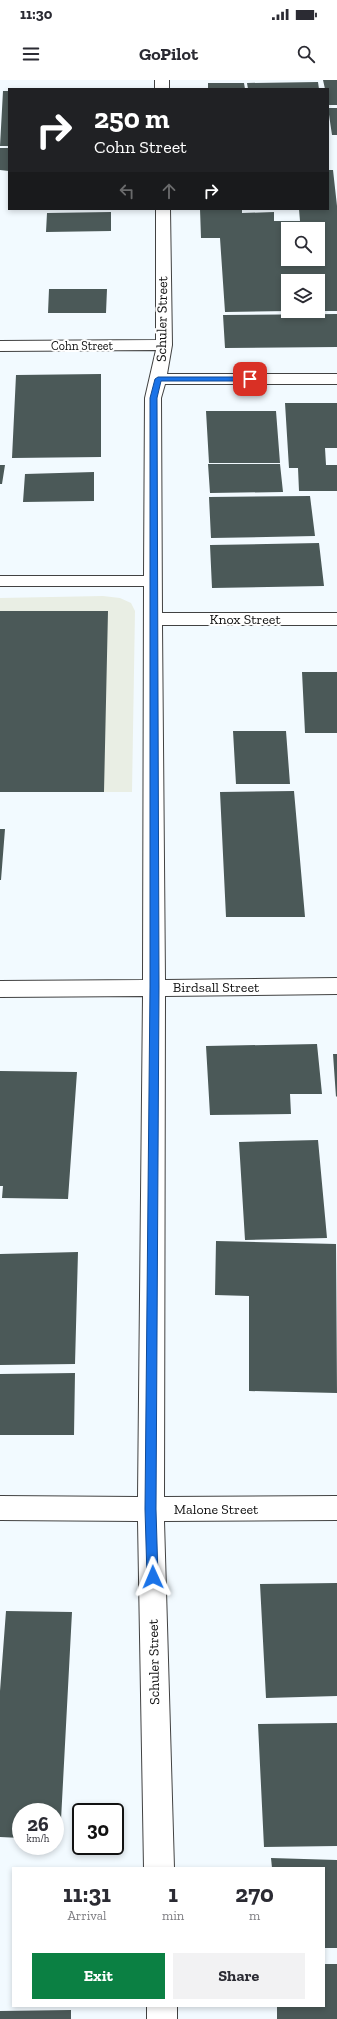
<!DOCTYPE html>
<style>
body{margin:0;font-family:"Zilla Slab",serif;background:#f2f2f3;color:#2b2b33;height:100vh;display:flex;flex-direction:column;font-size:15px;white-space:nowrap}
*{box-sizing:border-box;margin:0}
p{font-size:13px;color:#7c7c81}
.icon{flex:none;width:22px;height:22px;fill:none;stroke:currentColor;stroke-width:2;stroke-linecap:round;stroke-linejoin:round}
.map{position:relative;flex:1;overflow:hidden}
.drawer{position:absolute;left:12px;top:1787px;width:313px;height:140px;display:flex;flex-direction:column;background:#fff;border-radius:0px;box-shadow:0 2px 6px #0003}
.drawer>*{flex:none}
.hud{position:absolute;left:8px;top:8px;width:321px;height:122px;border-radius:0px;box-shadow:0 2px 6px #0003;background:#202124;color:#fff;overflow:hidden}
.controls{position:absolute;left:281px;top:142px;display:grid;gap:8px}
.controls a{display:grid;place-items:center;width:44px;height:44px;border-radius:0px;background:#fff;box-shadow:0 2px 6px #0003;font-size:20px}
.speed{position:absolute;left:12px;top:1723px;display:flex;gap:8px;font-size:20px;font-weight:700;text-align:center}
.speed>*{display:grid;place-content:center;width:52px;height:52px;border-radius:50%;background:#fff;box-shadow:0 2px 6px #0003;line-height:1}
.speed small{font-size:10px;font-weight:400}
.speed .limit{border:2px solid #111;border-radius:6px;background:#fff;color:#111}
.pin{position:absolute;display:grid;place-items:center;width:34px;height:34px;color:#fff;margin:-17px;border-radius:8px;box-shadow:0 2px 6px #0006}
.me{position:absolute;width:44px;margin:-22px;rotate:359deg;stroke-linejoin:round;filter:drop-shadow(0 0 3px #0008)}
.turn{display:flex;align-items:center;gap:14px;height:84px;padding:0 20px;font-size:18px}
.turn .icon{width:52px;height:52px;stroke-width:2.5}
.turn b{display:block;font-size:28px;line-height:34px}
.lanes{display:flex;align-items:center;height:38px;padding:0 20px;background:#0003;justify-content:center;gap:20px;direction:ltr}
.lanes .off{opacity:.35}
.eta{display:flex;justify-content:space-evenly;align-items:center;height:68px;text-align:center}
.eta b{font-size:24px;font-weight:700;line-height:28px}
.cta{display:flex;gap:8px;margin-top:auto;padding:8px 20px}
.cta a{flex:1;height:46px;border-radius:0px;background:#0b8043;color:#fff;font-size:16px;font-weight:700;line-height:46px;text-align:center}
.cta a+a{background:#f2f2f3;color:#2b2b33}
.status{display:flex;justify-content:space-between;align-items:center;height:28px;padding:0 20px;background:#fff;direction:ltr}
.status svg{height:11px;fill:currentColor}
header{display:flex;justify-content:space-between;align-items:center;height:52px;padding:0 20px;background:#fff;font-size:18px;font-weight:700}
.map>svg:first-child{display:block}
.industrial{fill:#e9eee4}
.building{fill:#4b5958;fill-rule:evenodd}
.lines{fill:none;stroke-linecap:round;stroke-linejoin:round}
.minor-casing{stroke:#424242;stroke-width:2}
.minor{fill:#fff;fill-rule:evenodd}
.route{fill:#1a73e8;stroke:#114b97}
.labels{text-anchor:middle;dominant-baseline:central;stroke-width:4;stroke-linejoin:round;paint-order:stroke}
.far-street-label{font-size:12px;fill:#0f0f0f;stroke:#fff}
.street-label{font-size:14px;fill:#0f0f0f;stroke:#fff}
</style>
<div class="status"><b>11:30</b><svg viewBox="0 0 49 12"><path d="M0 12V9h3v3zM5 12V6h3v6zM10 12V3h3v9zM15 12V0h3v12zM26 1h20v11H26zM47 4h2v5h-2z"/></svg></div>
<header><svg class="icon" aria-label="menu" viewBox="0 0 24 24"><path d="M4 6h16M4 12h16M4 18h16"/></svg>GoPilot<svg class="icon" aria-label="search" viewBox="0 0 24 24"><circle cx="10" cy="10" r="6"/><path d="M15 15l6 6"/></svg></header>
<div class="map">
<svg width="337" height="1939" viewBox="0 0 337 1939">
<rect width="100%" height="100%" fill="#f2faff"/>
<path class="industrial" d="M103 516 120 518 131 523 135 531 132 712H0V518Z"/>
<path class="building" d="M323 0H337V25H328V9H325Z
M318 2 319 9H248L247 3Z
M208 3H244L245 9H208Z
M3 11H9V66H0Z
M328 28H337V55H332Z
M0 68H9V91L0 90Z
M328 90H333L337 126V231H318V201H288V231L225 232 220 158H201L200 129H242V133L274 132V141H300L299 129H328ZM288 149H318V179H288Z
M111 132V151L46 152 47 133Z
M49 209H107L106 233H48Z
M337 234V267L225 268 223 235Z
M101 294V377L12 378 16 295Z
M285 323H337V368H325L326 385H337V411H299L298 388H289Z
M206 331H276L280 383H209Z
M208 384H280L283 412 210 413Z
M0 385H5L2 404H0Z
M94 392V421L23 422 25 394Z
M310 416 315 456 211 458 209 417Z
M319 463 324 506 212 508 210 465Z
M0 531H108L104 712H0Z
M302 592H337V653H305Z
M233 651H286L290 704H236Z
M294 711 305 837H226L220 712Z
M0 749H5L1 800H0Z
M317 964 322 1014H290L291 1034 210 1035 206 966Z
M333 974H337V1016L336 1017Z
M0 991 77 992 68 1119 2 1118 3 1106H0Z
M318 1060 327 1158 245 1160 239 1062Z
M216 1161 336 1164 337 1313 249 1311V1216L215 1215Z
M78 1172 75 1284 0 1285V1174Z
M75 1293 74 1355H0V1294Z
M337 1503V1616L266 1618 260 1504Z
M6 1531 72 1532 60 1759H55V1732H21V1758L0 1757V1611Z
M337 1643V1766L264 1767 258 1644Z
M271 1778 337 1780V1868H324V1788H272Z
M324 1884H337V1939H277V1926H324Z
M71 1930V1939H0V1931Z"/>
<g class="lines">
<g class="minor-casing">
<path id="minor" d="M155 0H169V9H155Z
M156 129H170L172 265 167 294H337V304H165L161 318 162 533H337V545H162L165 900 337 898V914L165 916 164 1417 337 1416V1440L164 1441 174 1788H144L138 1441 0 1440V1416L138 1417 143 916 0 917V901L143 900 144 506H0V496H144L145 318 156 270 0 271V261L156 260Z
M147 1926H177V1939H147Z"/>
</g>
<use href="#minor" class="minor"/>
</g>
<path class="route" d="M158 297H250L253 299 250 301H161L157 318 159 907 156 1429 158 1497 157 1501 153 1502 149 1501 147 1497 145 1429 150 907V318L155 299Z"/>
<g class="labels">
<g class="far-street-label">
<text x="82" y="266">Cohn Street</text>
</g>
<g class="street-label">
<text transform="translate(162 239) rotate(-89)">Schuler Street</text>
<text x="245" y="539">Knox Street</text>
<text x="216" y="907">Birdsall Street</text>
<text x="216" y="1429">Malone Street</text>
<text transform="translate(154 1582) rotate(-91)">Schuler Street</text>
</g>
</g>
</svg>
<div class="controls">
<a><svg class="icon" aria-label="search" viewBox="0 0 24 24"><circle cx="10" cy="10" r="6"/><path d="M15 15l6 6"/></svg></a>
<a><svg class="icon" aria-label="layers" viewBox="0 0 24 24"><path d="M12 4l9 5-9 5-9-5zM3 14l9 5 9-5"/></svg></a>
</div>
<div class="speed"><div>26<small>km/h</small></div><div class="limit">30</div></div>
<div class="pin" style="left:250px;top:299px;background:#d93025"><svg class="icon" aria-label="arrive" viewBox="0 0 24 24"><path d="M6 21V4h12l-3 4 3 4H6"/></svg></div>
<svg class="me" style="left:153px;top:1497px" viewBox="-20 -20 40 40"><path d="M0-17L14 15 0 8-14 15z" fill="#1a73e8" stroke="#fff" stroke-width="4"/></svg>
<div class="hud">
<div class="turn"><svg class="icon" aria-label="right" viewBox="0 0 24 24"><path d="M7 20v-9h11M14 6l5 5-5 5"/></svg><div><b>250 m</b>Cohn Street</div></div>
<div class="lanes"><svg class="icon off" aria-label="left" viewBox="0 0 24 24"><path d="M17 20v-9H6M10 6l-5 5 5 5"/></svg><svg class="icon off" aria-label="ahead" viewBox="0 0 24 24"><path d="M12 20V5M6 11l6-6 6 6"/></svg><svg class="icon" aria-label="right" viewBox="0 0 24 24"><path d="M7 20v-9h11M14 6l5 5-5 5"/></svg></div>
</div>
<section class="drawer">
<div class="eta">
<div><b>11:31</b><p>Arrival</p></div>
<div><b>1</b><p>min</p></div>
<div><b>270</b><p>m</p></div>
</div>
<div class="cta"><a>Exit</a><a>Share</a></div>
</section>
</div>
